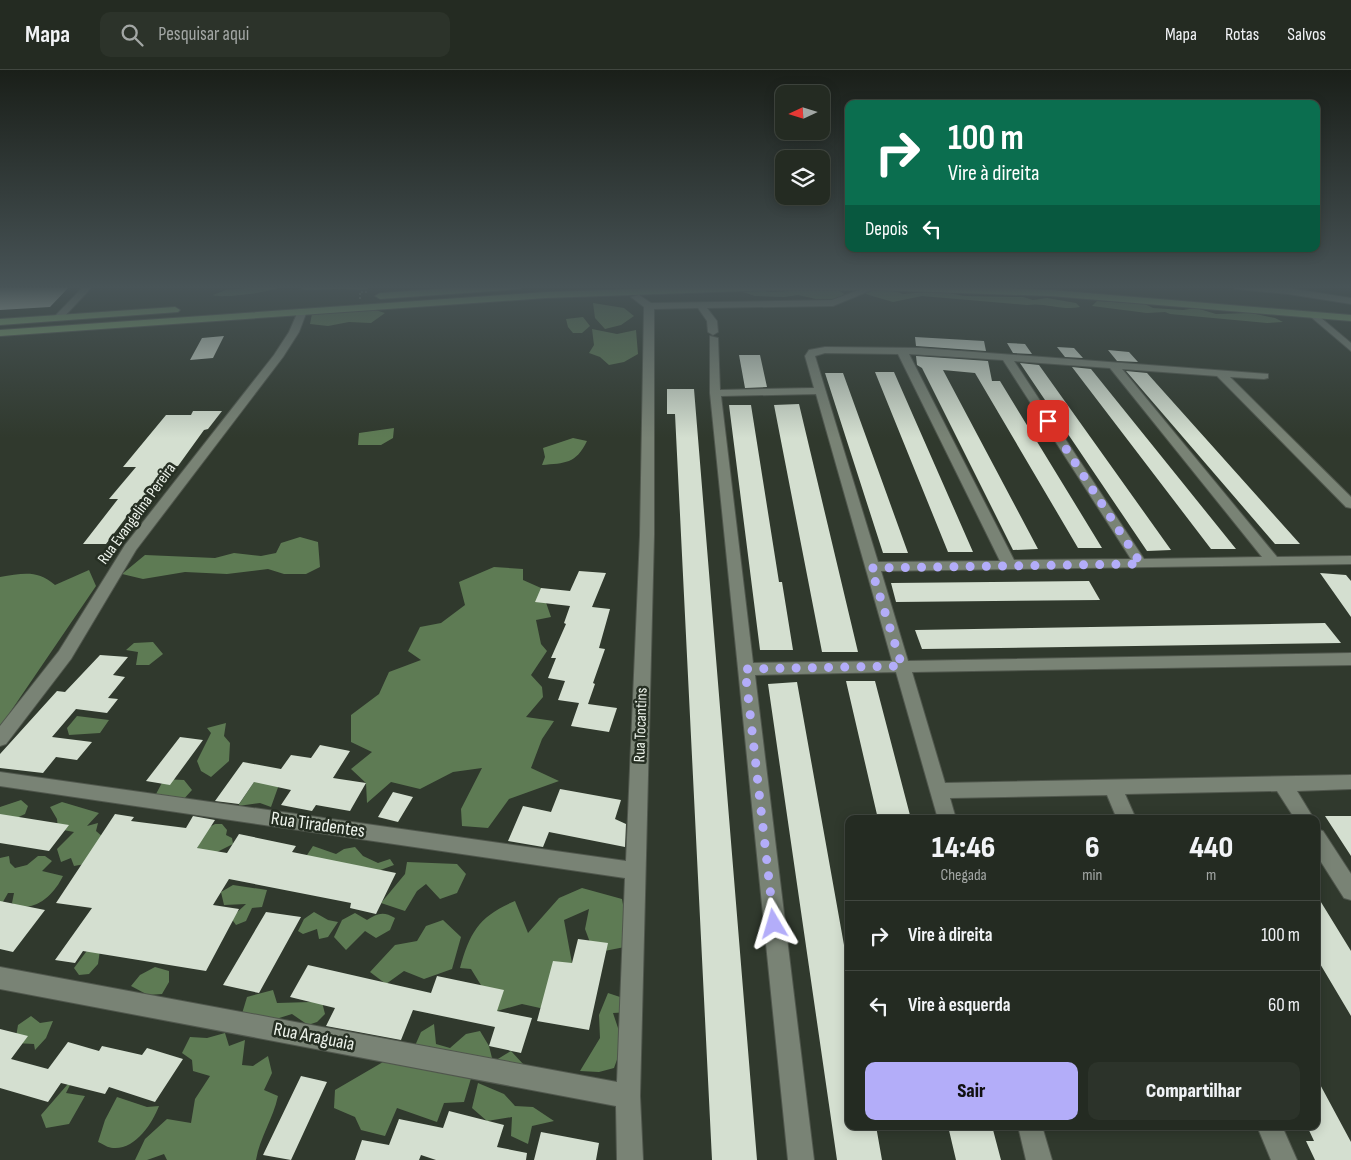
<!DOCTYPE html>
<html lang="pt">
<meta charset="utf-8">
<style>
body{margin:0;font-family:"Sofia Sans Condensed",sans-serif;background:#2c332a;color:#f1f3f6;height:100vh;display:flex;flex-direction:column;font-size:19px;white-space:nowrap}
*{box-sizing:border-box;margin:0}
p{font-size:16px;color:#a3a7a5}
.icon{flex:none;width:28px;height:28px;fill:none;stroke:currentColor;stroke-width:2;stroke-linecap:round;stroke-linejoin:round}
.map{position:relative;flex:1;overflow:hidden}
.sheet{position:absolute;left:845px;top:745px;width:475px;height:315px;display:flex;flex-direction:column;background:#242b22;border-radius:10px;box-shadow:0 2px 12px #0003,0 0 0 1px #414740}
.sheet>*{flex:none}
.top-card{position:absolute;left:845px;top:30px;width:475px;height:152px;border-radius:10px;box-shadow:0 2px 12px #0003,0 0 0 1px #414740;background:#0b6e4f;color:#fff;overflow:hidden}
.needle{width:32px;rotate:266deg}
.controls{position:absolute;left:775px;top:15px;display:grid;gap:10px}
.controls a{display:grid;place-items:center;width:55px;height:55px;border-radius:10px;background:#242b22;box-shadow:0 2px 12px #0003,0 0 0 1px #414740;font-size:25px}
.pin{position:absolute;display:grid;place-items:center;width:42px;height:42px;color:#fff;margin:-21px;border-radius:10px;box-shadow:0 2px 8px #0006}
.me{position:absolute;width:55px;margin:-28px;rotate:353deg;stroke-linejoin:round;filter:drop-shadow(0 0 4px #0008)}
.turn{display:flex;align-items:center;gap:18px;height:105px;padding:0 20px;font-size:22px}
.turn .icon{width:65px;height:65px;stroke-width:2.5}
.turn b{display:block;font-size:35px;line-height:42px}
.then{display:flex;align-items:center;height:48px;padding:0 20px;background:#0003;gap:10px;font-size:19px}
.eta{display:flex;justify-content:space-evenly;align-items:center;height:85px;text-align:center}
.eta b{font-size:30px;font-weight:800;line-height:35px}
.button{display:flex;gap:10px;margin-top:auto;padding:10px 20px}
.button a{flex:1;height:58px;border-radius:10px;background:#b3adf9;color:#111;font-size:20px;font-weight:800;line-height:58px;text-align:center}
.button a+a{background:#2c332a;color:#f1f3f6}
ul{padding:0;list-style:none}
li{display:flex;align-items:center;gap:15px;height:70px;padding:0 20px;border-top:1px solid #414740}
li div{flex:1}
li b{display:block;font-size:19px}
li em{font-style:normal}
header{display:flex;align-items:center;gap:30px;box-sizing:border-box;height:70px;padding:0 25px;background:#242b22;border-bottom:1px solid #414740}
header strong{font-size:24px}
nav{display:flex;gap:28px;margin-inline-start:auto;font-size:18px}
.search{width:350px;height:45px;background:#2c332a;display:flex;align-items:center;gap:12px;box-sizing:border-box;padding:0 18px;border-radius:10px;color:#a3a7a5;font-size:19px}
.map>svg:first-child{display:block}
.forest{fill:#5e7b54}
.building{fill:#d4dfd0}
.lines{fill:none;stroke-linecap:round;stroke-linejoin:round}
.minor-casing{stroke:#50574d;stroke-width:2}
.major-casing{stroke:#50574d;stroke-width:2}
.path{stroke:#737b71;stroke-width:2;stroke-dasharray:2 2;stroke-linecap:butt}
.minor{fill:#798375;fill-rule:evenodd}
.major{fill:#7da66d;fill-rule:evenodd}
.route{stroke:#b3adf9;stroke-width:9;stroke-dasharray:0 16.2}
.labels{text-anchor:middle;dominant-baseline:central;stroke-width:5;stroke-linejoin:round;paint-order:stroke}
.street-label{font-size:16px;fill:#eff5ed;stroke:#262f23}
.near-street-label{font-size:19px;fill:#eff5ed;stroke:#262f23}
</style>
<header>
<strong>Mapa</strong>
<div class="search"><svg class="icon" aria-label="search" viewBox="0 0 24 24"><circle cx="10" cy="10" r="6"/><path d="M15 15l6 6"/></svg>Pesquisar aqui</div>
<nav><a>Mapa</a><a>Rotas</a><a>Salvos</a></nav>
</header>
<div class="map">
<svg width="1351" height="1090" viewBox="0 0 1351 1090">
<rect width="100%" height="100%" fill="#30392d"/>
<path class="forest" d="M274 216 279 217C274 222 219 229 213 225L226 220Z
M303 216 369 217 368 219C361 221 355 219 348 219 333 218 319 221 304 220L301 219Z
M876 218 892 220 903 224 940 221 964 226 1023 227 1033 230 1047 228 1076 233 1080 237C1062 241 1045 232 1027 235L922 226 893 232 862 223Z
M829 219 838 220 852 229H816L798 225 784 227 755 226 743 222 756 220 771 222Z
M1097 231 1145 234 1153 238 1183 240 1196 238 1216 244 1251 243 1275 248 1283 252 1267 253 1170 244 1165 242 1147 243 1092 236Z
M593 233 624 238 634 246 621 255 605 259 595 248Z
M372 239 385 243 371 253 349 252 328 256 310 254 312 244Z
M583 247 590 256 582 263H573L568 257 566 249Z
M592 259 617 264 636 260 638 284 624 292 609 295 600 287 589 283 594 275Z
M394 358 393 368 381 375H358L359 363Z
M573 368 587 371C576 394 565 393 542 395L545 387 543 378Z
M300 467 318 472 320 497 306 504H284L268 499 227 504 185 502 143 509 122 504 145 485 215 488 234 483 261 486 276 483 281 473Z
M494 497 523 499V510L541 518 551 547 536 550 541 574 547 581 531 605 542 617 543 627 526 647 554 651 542 669 531 698 559 711 509 729 488 758 462 756 461 739 482 698 453 702 420 719 391 712 367 733 366 713 351 699 372 682 351 672V645L379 624 389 602 421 590 408 581 420 557 441 553 465 535 459 512Z
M89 500 96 516 0 657V507C22 504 36 499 55 515Z
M153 572 163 584 149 595H136L138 582 126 580 134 573Z
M77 646 109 650 100 663 69 665 67 658Z
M226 653 224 666 230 673 229 691 211 707 201 701 197 691 211 663 207 658Z
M164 709 184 710 192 720 182 731 156 724Z
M281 709 271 737 260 733 238 736 254 712Z
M21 730 28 736 25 744 8 752 0 759V737Z
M62 732 99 743 87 756 98 753 96 761 103 767 85 794 74 796 71 788 61 792 57 779 74 762 58 759 57 749 50 737Z
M215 754H222L227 760 226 765 232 768 233 774 211 785 197 778 206 759Z
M313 776 336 784 344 779 355 777 363 786 378 793 390 789 394 795 375 802 316 793 307 785Z
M9 786 10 793 15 798 27 795 38 786H45L52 791 42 801 63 806C54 825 33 845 12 833L14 823H8L0 837V788Z
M407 792 457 794 466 804 457 823 440 829 426 814 417 821 405 841 381 833 405 804Z
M233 815 267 820 262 837 252 838 246 851 236 855 231 848 246 834 224 835 221 822Z
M582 818 622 829 630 876 594 883 585 859 589 839 564 850 572 893 549 907 557 929 540 938 522 934 497 941 471 899 460 898C470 862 479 846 515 831L528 863 559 828Z
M314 842 328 850 338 852 328 867 319 869 317 859 303 864 298 861 304 849Z
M355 843 367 850C377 843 384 841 395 848L390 860 376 868 365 861 346 880 334 867 342 850Z
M443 850 461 867 452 899 424 909 404 901 386 914 370 902 395 875 417 871 426 856Z
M101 873 98 894 89 904 79 905 74 898 92 874Z
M155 897 169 901V912L162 924 148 925 131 916 140 905Z
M273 920 277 933 311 932 321 928 325 944 317 952 308 955 292 944 276 949 241 947 247 927Z
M608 923 623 928 631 942 613 943 623 973 614 998 599 1002 580 1001 600 968 599 945Z
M31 946 40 953 53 951 46 968 35 980 34 974 15 973 18 955Z
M434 954 436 974 450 978 466 964 480 961 489 976 493 992 511 981 524 995 506 1001 414 978 421 962Z
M225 963 229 976 245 970 242 995 253 996 268 986 272 1003 264 1020 278 1026C273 1049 260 1067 256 1090H167L164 1084 147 1090H135L145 1069 167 1049 191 1053 195 1029 210 1006 193 1001 192 990 182 983 190 967 207 968Z
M383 992 472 1005 464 1032 444 1033 437 1052 397 1038 385 1066 361 1060 355 1047 334 1038 335 1020Z
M74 1007 66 1023 85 1026 69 1054 46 1058 41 1045Z
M478 1013 504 1024 515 1036 533 1037 554 1051 532 1056 528 1074 511 1066 512 1047 487 1051 472 1038Z
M117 1027 147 1037 159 1036C152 1054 135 1080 113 1078 108 1078 103 1074 98 1072L105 1050Z"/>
<path class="building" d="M0 216H70L50 237 0 240Z
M224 266 213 288 190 290 202 268Z
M915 267 984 271 986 281 916 276Z
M1007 273 1025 274 1032 284 1013 283Z
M1057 277 1074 278 1083 288 1065 287Z
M1108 280 1129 282 1138 292 1117 291Z
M739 285H760L767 317 745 318Z
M916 286 988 291 992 311H1000L1102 478H1078L975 303 943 300 1038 479 1013 480 922 298 917 295Z
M1020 293 1039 295 1171 480 1147 481Z
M1072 297 1091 299 1236 479H1211Z
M1126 301 1147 303 1300 474H1275Z
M875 302H894L973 482H948Z
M825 303H843L908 483H883Z
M667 319H694L757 1090H712L675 344H667Z
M799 334 858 582H822L774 335Z
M729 335H751L779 512H782L793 580H760Z
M193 341H222L208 359 204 360 178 396H170L143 429H140L106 474H83L118 429H109L136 397H123L166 345H191Z
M579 501 606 503 592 537 610 539 599 578 605 579 593 613 595 614 588 634 617 638 609 662 571 656 579 633 558 630 565 611 548 608 556 588H551L566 554 564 553 570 536 535 532 541 518 570 521Z
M1320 503 1346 505 1351 511V547Z
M1089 511 1100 530 896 532 891 513Z
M1325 553 1341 573 922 579 915 560Z
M100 585 128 587 113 605 125 607 108 628 118 629 107 643 76 639 52 667 92 672 77 690 56 687 43 703 0 698V684L57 621 65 622Z
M846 611H875L911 749H878Z
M797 612 849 903V1056H876L882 1090H837L768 614Z
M180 667 203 670 170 715 146 711Z
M320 675 350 681 333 708 366 713 350 741 316 735 312 741 281 735 291 720 254 712 239 734 215 731 243 692 281 699 291 685 311 688Z
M560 719 621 730 615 749 626 754 625 777 549 762 543 777 508 771 523 736 551 742Z
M393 722 413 727 398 752 378 747Z
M0 744 69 755 49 781 0 773Z
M115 744 134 747 131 751 186 758 193 746 215 750 197 778 227 783 239 764 296 776 292 782 396 803 376 844 350 838 351 833 229 809 213 835 239 839 206 901 83 881 75 893 55 890 92 838 56 833Z
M1325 746H1351V786Z
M1316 824 1351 881V946L1316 887Z
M0 831 45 840 13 882 0 879Z
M266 842 301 847 259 923 223 915Z
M578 869 608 873 589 960 537 951 553 891 572 893Z
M308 895 431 923 437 906 504 920 497 941 532 948 521 983 489 976 495 957 413 940 401 970 326 956 335 938 290 927Z
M0 959 28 966 11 989 48 999 68 972 99 981 102 976 142 985 147 978 183 989 155 1032 109 1017 105 1024 61 1013 48 1032 0 1018Z
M301 1006 327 1012 291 1090 263 1085Z
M1316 1007 1351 1072V1090H1315L1306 1071H1314L1307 1056H1316Z
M449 1041 504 1055 497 1077 527 1083 526 1090H436L421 1085 419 1090H355L362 1070 389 1075 399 1049 443 1058Z
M948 1056H992L1001 1090H956Z
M541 1062 599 1073 596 1090H534Z"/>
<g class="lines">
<g class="minor-casing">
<path id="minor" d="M84 216H93L61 250H55V246Z
M870 216 879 217 833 236 707 238 717 251 718 262 713 265 708 262 707 251 698 238 654 239V465L640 1026 643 1090H617L616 1036 0 919V897L617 1012 625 808 0 716V702L626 791 640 465 644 237 631 227 639 225 651 233 832 230Z
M1231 216 1288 218 1351 228V234L1288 224 1235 219Z
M299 239 307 241 299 262 283 287 136 480 71 589 6 674 0 676V656L59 581 125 475 274 285 289 262Z
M1314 242 1351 273V281L1311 247V243Z
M710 266 718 268 720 320 814 318 805 286 809 280 825 277 921 278 1268 304V308L1264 309 1230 307 1351 427V438L1346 437 1217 306 1122 299 1277 487 1351 486V494L881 501 908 591 1351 583V595L912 602 945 713 1351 705V719L1297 721 1314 749H1295L1277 721 1125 724 1136 749H1117L1107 725 950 728 956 749H938L896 602 755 605 814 1090H788L710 323ZM825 283 898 284 1000 491 878 492 815 286ZM909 284 1003 290 1131 489 1014 490ZM1014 291 1110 298 1262 487 1144 489ZM816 324 892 591 753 593 721 326Z
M1316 759 1323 761 1351 804V830L1344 828 1316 784Z
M1018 1056H1042L1052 1090H1026Z
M1257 1056H1282L1297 1090H1271Z"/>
</g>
<g class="major-casing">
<path id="major" d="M484 216H523L519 219 380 229 375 226 380 223Z
M729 216H919L1051 220 1351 245V251L1051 226 875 220H771L546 228 0 266V260L546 222Z
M175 237 180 240 178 242 0 255V249Z"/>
</g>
<path class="path" d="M360 229V222H368"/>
<use href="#minor" class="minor"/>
<use href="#major" class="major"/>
</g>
<linearGradient id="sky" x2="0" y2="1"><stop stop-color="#1a1f19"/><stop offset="0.59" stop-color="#485457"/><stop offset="1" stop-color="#485457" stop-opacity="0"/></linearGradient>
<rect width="1351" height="368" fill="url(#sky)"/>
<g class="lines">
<path class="route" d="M774 854 745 599 902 596 871 498 1141 494 1048 351"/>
</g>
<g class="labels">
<g class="street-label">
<text transform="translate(137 444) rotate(-54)">Rua Evangelina Pereira</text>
<text transform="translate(641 655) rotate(-88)">Rua Tocantins</text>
</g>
<g class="near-street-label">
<text transform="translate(318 755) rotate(8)">Rua Tiradentes</text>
<text transform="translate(314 967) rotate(11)">Rua Araguaia</text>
</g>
</g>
</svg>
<div class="controls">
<a><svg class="needle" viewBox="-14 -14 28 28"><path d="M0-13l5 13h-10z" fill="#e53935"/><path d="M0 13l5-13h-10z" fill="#a3a7a5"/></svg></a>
<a><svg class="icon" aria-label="layers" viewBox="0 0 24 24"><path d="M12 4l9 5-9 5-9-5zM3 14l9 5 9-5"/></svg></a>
</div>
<div class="pin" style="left:1048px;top:351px;background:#d93025"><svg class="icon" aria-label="arrive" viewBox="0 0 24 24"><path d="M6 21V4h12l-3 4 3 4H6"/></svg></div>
<svg class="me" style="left:774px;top:854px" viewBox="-20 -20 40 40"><path d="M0-17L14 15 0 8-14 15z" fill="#b3adf9" stroke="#fff" stroke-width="4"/></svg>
<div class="top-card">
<div class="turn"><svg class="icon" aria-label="right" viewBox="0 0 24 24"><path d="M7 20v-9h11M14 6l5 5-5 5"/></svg><div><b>100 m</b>Vire à direita</div></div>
<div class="then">Depois<svg class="icon" aria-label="left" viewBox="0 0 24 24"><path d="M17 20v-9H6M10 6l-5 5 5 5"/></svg></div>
</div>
<section class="sheet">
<div class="eta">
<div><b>14:46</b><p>Chegada</p></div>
<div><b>6</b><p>min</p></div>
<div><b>440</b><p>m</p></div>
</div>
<ul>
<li><svg class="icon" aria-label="right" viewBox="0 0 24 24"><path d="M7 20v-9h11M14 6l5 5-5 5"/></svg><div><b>Vire à direita</b></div><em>100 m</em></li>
<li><svg class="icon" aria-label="left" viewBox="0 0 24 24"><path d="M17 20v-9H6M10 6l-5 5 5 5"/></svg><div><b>Vire à esquerda</b></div><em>60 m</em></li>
</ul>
<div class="button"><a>Sair</a><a>Compartilhar</a></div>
</section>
</div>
